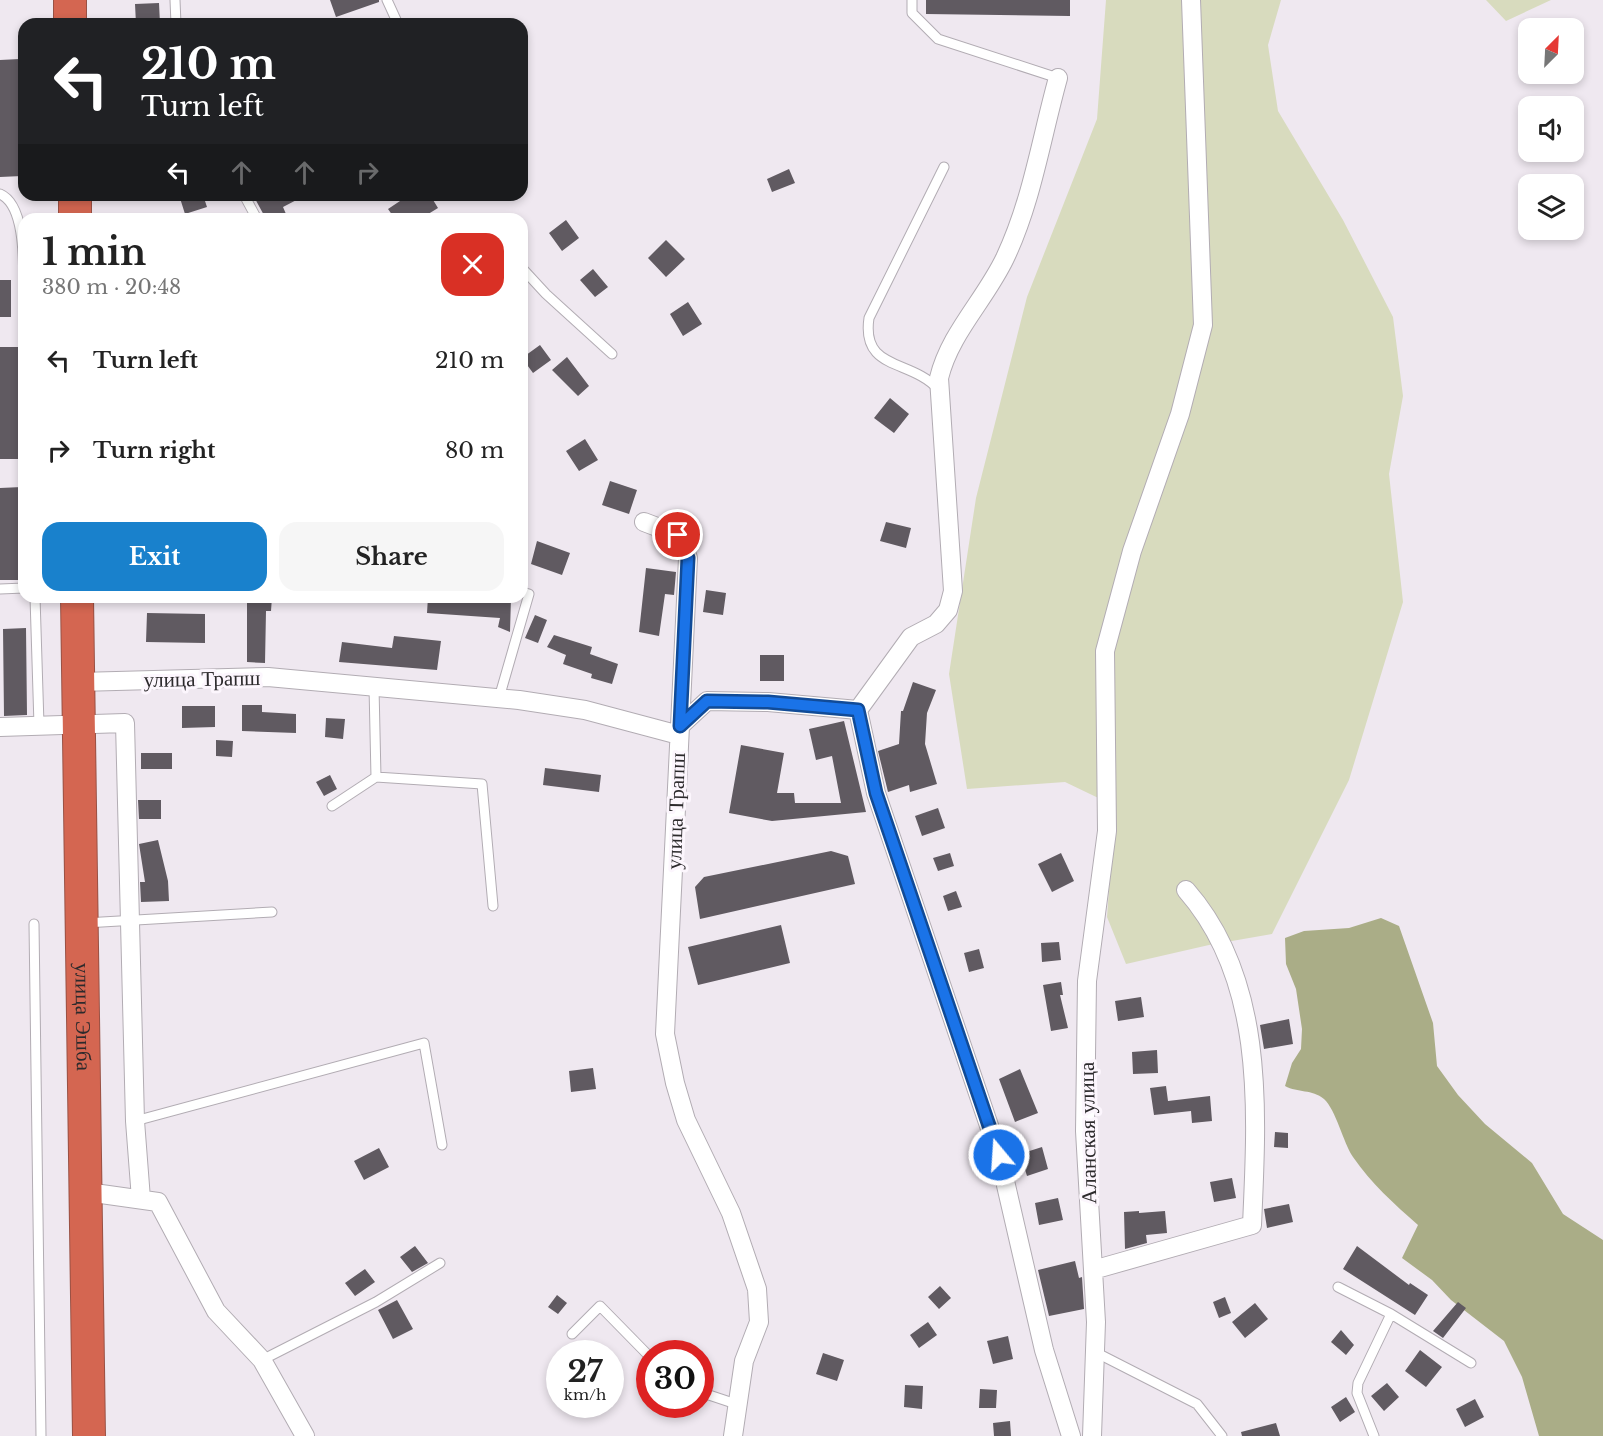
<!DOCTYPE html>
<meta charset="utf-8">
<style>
body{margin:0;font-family:"Libre Baskerville",serif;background:#f6f6f6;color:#222;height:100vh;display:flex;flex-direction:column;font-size:22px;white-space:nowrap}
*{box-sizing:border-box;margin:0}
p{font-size:20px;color:#767676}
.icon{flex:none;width:33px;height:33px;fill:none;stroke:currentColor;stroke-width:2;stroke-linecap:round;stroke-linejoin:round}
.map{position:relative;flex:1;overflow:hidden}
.drawer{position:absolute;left:18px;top:213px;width:510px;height:390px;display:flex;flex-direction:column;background:#fff;border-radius:18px;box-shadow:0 3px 9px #0003}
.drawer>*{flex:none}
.banner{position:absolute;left:18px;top:18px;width:510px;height:183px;border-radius:18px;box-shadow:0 3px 9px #0003;background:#202124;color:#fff;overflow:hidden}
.needle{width:39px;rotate:24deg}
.tools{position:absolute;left:1518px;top:18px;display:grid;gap:12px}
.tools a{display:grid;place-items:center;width:66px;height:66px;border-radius:12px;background:#fff;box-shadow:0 3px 9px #0003;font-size:30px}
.speed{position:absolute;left:546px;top:1340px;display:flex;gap:12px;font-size:30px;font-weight:700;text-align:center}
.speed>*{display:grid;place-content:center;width:78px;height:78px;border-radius:50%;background:#fff;box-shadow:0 3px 9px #0003;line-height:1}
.speed small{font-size:15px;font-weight:400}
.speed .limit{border:9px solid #d22;background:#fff;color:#111}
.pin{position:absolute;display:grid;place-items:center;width:51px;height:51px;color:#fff;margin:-26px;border:3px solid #fff;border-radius:50%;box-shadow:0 2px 6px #0007}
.me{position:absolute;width:66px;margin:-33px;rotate:342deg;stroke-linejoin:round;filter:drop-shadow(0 0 4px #0008)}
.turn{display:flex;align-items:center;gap:21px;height:126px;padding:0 24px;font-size:27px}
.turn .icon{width:78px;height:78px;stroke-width:2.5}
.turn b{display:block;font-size:42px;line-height:51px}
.lanes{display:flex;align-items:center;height:57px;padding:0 24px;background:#0003;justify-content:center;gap:30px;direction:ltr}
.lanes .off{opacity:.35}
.round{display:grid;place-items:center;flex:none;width:63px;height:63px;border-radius:18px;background:#f6f6f6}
.headline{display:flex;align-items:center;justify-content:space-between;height:102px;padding:0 24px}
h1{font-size:36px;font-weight:700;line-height:45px}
.button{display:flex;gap:12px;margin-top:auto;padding:12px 24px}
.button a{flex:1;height:69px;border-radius:18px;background:#1981cc;color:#fff;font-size:24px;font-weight:700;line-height:69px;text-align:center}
.button a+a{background:#f6f6f6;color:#222}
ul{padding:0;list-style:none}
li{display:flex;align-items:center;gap:18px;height:90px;padding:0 24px}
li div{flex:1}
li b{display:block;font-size:22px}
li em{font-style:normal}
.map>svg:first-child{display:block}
.green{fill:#d8dbbe}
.forest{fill:#aaad87}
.building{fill:#605a61}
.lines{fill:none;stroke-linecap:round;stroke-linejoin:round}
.lane-casing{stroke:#b2acb3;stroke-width:11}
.street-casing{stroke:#b2acb3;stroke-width:20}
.highway-casing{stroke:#995144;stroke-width:34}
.lane{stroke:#fff;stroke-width:9}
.street{stroke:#fff;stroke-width:18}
.highway{stroke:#d46651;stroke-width:32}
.route-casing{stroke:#114b97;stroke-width:15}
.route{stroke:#1a73e8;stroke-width:10}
.labels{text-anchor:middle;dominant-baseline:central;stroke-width:6;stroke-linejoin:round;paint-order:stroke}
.street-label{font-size:21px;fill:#2c2a2c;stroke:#fcf6fd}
</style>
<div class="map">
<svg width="1603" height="1436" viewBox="0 0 1603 1436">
<rect width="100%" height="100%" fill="#efe8f0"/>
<path class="green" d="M1106 0H1281L1268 45 1278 111 1343 220 1393 317 1403 396 1389 474 1403 602 1349 780 1272 934 1209 945 1126 964 1107 917 1115 806 1065 782 967 789 949 674 976 498 1027 297 1097 119Z
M1486 0H1551L1506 21Z"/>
<path class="forest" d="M1381 918 1399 926 1433 1023 1437 1066 1458 1095 1485 1124 1532 1163 1563 1214 1603 1240V1436H1539L1522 1377 1504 1341 1451 1300 1432 1280 1402 1258 1418 1225C1394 1204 1371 1183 1353 1157 1343 1142 1336 1110 1324 1099 1312 1089 1298 1093 1285 1086L1292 1063 1301 1049 1302 1029 1296 989 1286 964 1285 938 1304 931 1349 928Z"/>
<path class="building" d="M330 0H379V2L336 17Z
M926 0H1070V16L926 14Z
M159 3 160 24H136L135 4Z
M20 59 22 176 0 177V60Z
M789 169 795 183 772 192 767 179Z
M179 195H203L207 207 185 214Z
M253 195H306L283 207 286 214 275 219H266Z
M409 195H430L438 208 420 219H395L388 209Z
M566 220 579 238 562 251 549 233Z
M666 240 685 259 666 277 648 258Z
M593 269 608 287 595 297 580 280Z
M0 280H11V317H0Z
M688 302 702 324 683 336 670 314Z
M540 345 551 360 533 373 522 358Z
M0 347H22L21 459H0Z
M567 357 589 386 578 396 552 370Z
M890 398 909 414 894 433 874 418Z
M585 439 598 460 579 471 566 451Z
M610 481 637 490 629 514 602 505Z
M22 487 23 580H0V488Z
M886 522 911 528 906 548 880 541Z
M537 541 570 553 562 575 531 564Z
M646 568 676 572 674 595 665 594 659 636 639 632Z
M706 590 726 593 723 615 703 612Z
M247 597H272L271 611H266L265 663 247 662Z
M428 597H511L510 632 498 627 500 618 427 613Z
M147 613 205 614V643L146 642Z
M535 615 547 620 538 643 525 638Z
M26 628 27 715 4 716 3 629Z
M554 635 592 647 590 654 618 664 612 684 591 678 592 674 563 664 566 655 547 647Z
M394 636 441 641 437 670 339 662 342 642 392 648Z
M760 655H784V681H760Z
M913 682 936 690 927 713 925 744 937 784 910 792 909 785 888 792 878 751 899 744 901 711H903Z
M242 705H262V712L296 714V733L242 731Z
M182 706H215V727L182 728Z
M326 718 345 719 343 739 325 737Z
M844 721 866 812 772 821 729 813 741 745 784 753 777 793H794L795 803H841L832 756 816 760 809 729Z
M216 740 233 741 232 757 216 756Z
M141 753H172V769H141Z
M545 768 601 775 599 792 543 785Z
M330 775 337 789 324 796 316 782Z
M138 800H161V819H139Z
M938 808 945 828 922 836 915 816Z
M158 840 168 881 169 901 141 902 140 882H145L139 844Z
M831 851 848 856 855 884 700 919 695 887 704 877Z
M950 853 954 866 938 871 933 858Z
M1061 853 1074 881 1052 892 1038 864Z
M956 891 962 907 948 911 943 896Z
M781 925 790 963 698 985 688 947Z
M1059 942 1061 960 1042 962 1041 943Z
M979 949 984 968 969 972 964 953Z
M1061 982 1063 995H1060L1068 1028 1051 1031 1043 985Z
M1141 997 1144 1017 1118 1021 1115 1001Z
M1289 1019 1293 1044 1264 1049 1260 1025Z
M1157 1050 1158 1073 1133 1074 1132 1052Z
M593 1068 596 1089 571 1092 569 1071Z
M1020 1069 1038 1113 1015 1122 999 1079Z
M1166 1086 1168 1101 1210 1096 1212 1121 1192 1123 1191 1111 1154 1115 1150 1088Z
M1275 1132 1288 1133V1148L1274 1147Z
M1042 1147 1048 1169 1027 1176 1020 1154Z
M379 1148 389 1167 364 1180 354 1161Z
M1232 1178 1236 1198 1214 1202 1210 1182Z
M1058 1198 1063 1220 1039 1225 1035 1203Z
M1289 1204 1293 1222 1267 1228 1264 1209Z
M1139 1211V1213L1165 1211 1167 1233 1146 1235 1147 1243 1125 1249 1124 1212Z
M415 1246 428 1263 412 1272 400 1257Z
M1357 1246 1409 1285 1410 1283 1428 1295 1415 1315 1343 1269Z
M1075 1261 1079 1278 1082 1277 1084 1309 1049 1316 1038 1270Z
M365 1269 375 1282 355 1296 345 1283Z
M940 1286 951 1298 939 1309 928 1297Z
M557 1295 567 1303 558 1314 548 1307Z
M1225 1297 1231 1313 1219 1318 1213 1302Z
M397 1300 413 1329 393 1339 378 1310Z
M1458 1302 1466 1308 1443 1338 1433 1331Z
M1255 1303 1268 1319 1245 1338 1232 1322Z
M928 1322 937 1335 919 1348 910 1335Z
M1341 1330 1354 1345 1346 1355 1331 1342Z
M1008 1336 1013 1359 993 1364 987 1341Z
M1420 1350 1442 1367 1426 1387 1405 1371Z
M823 1353 844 1360 837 1381 816 1374Z
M1387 1383 1399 1397 1384 1411 1371 1396Z
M905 1385 923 1386 922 1409 904 1407Z
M980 1389 997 1390 996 1408H979Z
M1346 1397 1355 1412 1340 1422 1331 1407Z
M1475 1399 1484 1417 1465 1427 1456 1409Z
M1010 1421 1011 1436H994L993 1423Z
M1276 1423 1280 1436H1242L1241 1432Z"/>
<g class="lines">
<g class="lane-casing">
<path id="lane" d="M175 0 176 24
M387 0 398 24
M912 0V13L938 39 1058 78
M0 194C28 206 23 274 24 300
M244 195 257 219
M522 268 546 294 612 354
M938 389C911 359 861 371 869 318L944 167
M0 589 24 588
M35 597 39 725
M374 687 376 777
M499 698 529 594 522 592
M332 806 376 777 482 784 493 906
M85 923 272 912
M34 924 41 1436
M135 1121 424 1043 442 1145
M1338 1287 1391 1314 1471 1363
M572 1334 600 1306 650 1357
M1095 1352 1197 1404 1222 1436
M262 1360 376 1302 440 1263
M700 1392 736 1404
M1374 1436 1357 1393 1358 1383 1391 1314"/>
</g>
<g class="street-casing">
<path id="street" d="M1058 78C1041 139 1032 201 1005 258 985 300 950 333 939 378L953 591 948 610 936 624 911 637 858 710 876 793 999 1155 1044 1350 1071 1436
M644 522 678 535 688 558 680 726
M79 682 268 677 519 700 585 710 679 735
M0 727 125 723 135 1121 141 1199
M87 1192 158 1202 216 1311 262 1360 305 1436
M1093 1270 1252 1225C1257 1112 1266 981 1186 890
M733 1436 744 1361 759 1322 757 1289 731 1213 686 1120 675 1083 665 1034 680 726 707 701 768 702 858 710
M1092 1436 1096 1322 1085 1131 1087 981 1107 831 1105 651 1132 551 1180 414 1203 325 1191 0"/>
</g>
<g class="highway-casing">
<g id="highway">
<path d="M70 0V24"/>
<path d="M75 195V219"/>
<path id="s1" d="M77 597 89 1436"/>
</g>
</g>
<use href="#lane" class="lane"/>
<use href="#street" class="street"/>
<use href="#highway" class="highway"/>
</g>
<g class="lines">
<g class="route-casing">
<path id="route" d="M678 535 688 558 680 726 707 701 768 702 858 710 876 793 999 1155"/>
</g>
<use href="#route" class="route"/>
</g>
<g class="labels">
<g class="street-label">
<text transform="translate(202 679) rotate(-1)">улица Трапш</text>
<text transform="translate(676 811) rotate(-88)">улица Трапш</text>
<text stroke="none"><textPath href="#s1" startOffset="420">улица Эшба</textPath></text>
<text transform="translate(1088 1133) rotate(-91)">Аланская улица</text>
</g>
</g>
</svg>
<div class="tools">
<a><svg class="needle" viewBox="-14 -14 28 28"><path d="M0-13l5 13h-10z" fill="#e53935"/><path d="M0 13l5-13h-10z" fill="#767676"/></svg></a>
<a><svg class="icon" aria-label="sound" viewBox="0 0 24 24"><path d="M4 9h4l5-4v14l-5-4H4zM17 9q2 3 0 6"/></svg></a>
<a><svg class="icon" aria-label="layers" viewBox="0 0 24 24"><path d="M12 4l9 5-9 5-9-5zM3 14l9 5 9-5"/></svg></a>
</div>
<div class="speed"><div>27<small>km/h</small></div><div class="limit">30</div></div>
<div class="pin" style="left:678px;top:535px;background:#d93025"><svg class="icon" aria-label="arrive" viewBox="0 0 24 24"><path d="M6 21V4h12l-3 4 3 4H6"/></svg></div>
<svg class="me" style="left:999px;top:1155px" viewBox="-20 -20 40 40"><circle r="17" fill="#1a73e8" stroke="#fff" stroke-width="3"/><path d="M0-11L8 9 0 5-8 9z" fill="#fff"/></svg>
<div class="banner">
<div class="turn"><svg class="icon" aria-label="left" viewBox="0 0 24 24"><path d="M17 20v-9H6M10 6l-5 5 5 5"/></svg><div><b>210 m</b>Turn left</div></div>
<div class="lanes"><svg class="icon" aria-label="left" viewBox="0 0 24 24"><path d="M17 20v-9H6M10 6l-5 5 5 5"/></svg><svg class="icon off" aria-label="ahead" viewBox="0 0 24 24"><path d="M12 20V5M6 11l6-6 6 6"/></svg><svg class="icon off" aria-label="ahead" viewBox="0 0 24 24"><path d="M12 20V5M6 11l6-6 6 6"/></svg><svg class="icon off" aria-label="right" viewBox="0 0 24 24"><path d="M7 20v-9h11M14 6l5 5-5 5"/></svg></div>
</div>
<section class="drawer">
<div class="headline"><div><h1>1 min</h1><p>380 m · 20:48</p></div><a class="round" style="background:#d93025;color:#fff"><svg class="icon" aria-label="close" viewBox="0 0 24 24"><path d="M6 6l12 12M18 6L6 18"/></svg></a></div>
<ul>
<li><svg class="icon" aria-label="left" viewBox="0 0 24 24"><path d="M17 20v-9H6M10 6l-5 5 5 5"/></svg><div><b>Turn left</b></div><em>210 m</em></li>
<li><svg class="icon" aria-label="right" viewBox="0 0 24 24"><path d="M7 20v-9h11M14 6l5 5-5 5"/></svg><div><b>Turn right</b></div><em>80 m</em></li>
</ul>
<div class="button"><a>Exit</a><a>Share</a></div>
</section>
</div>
